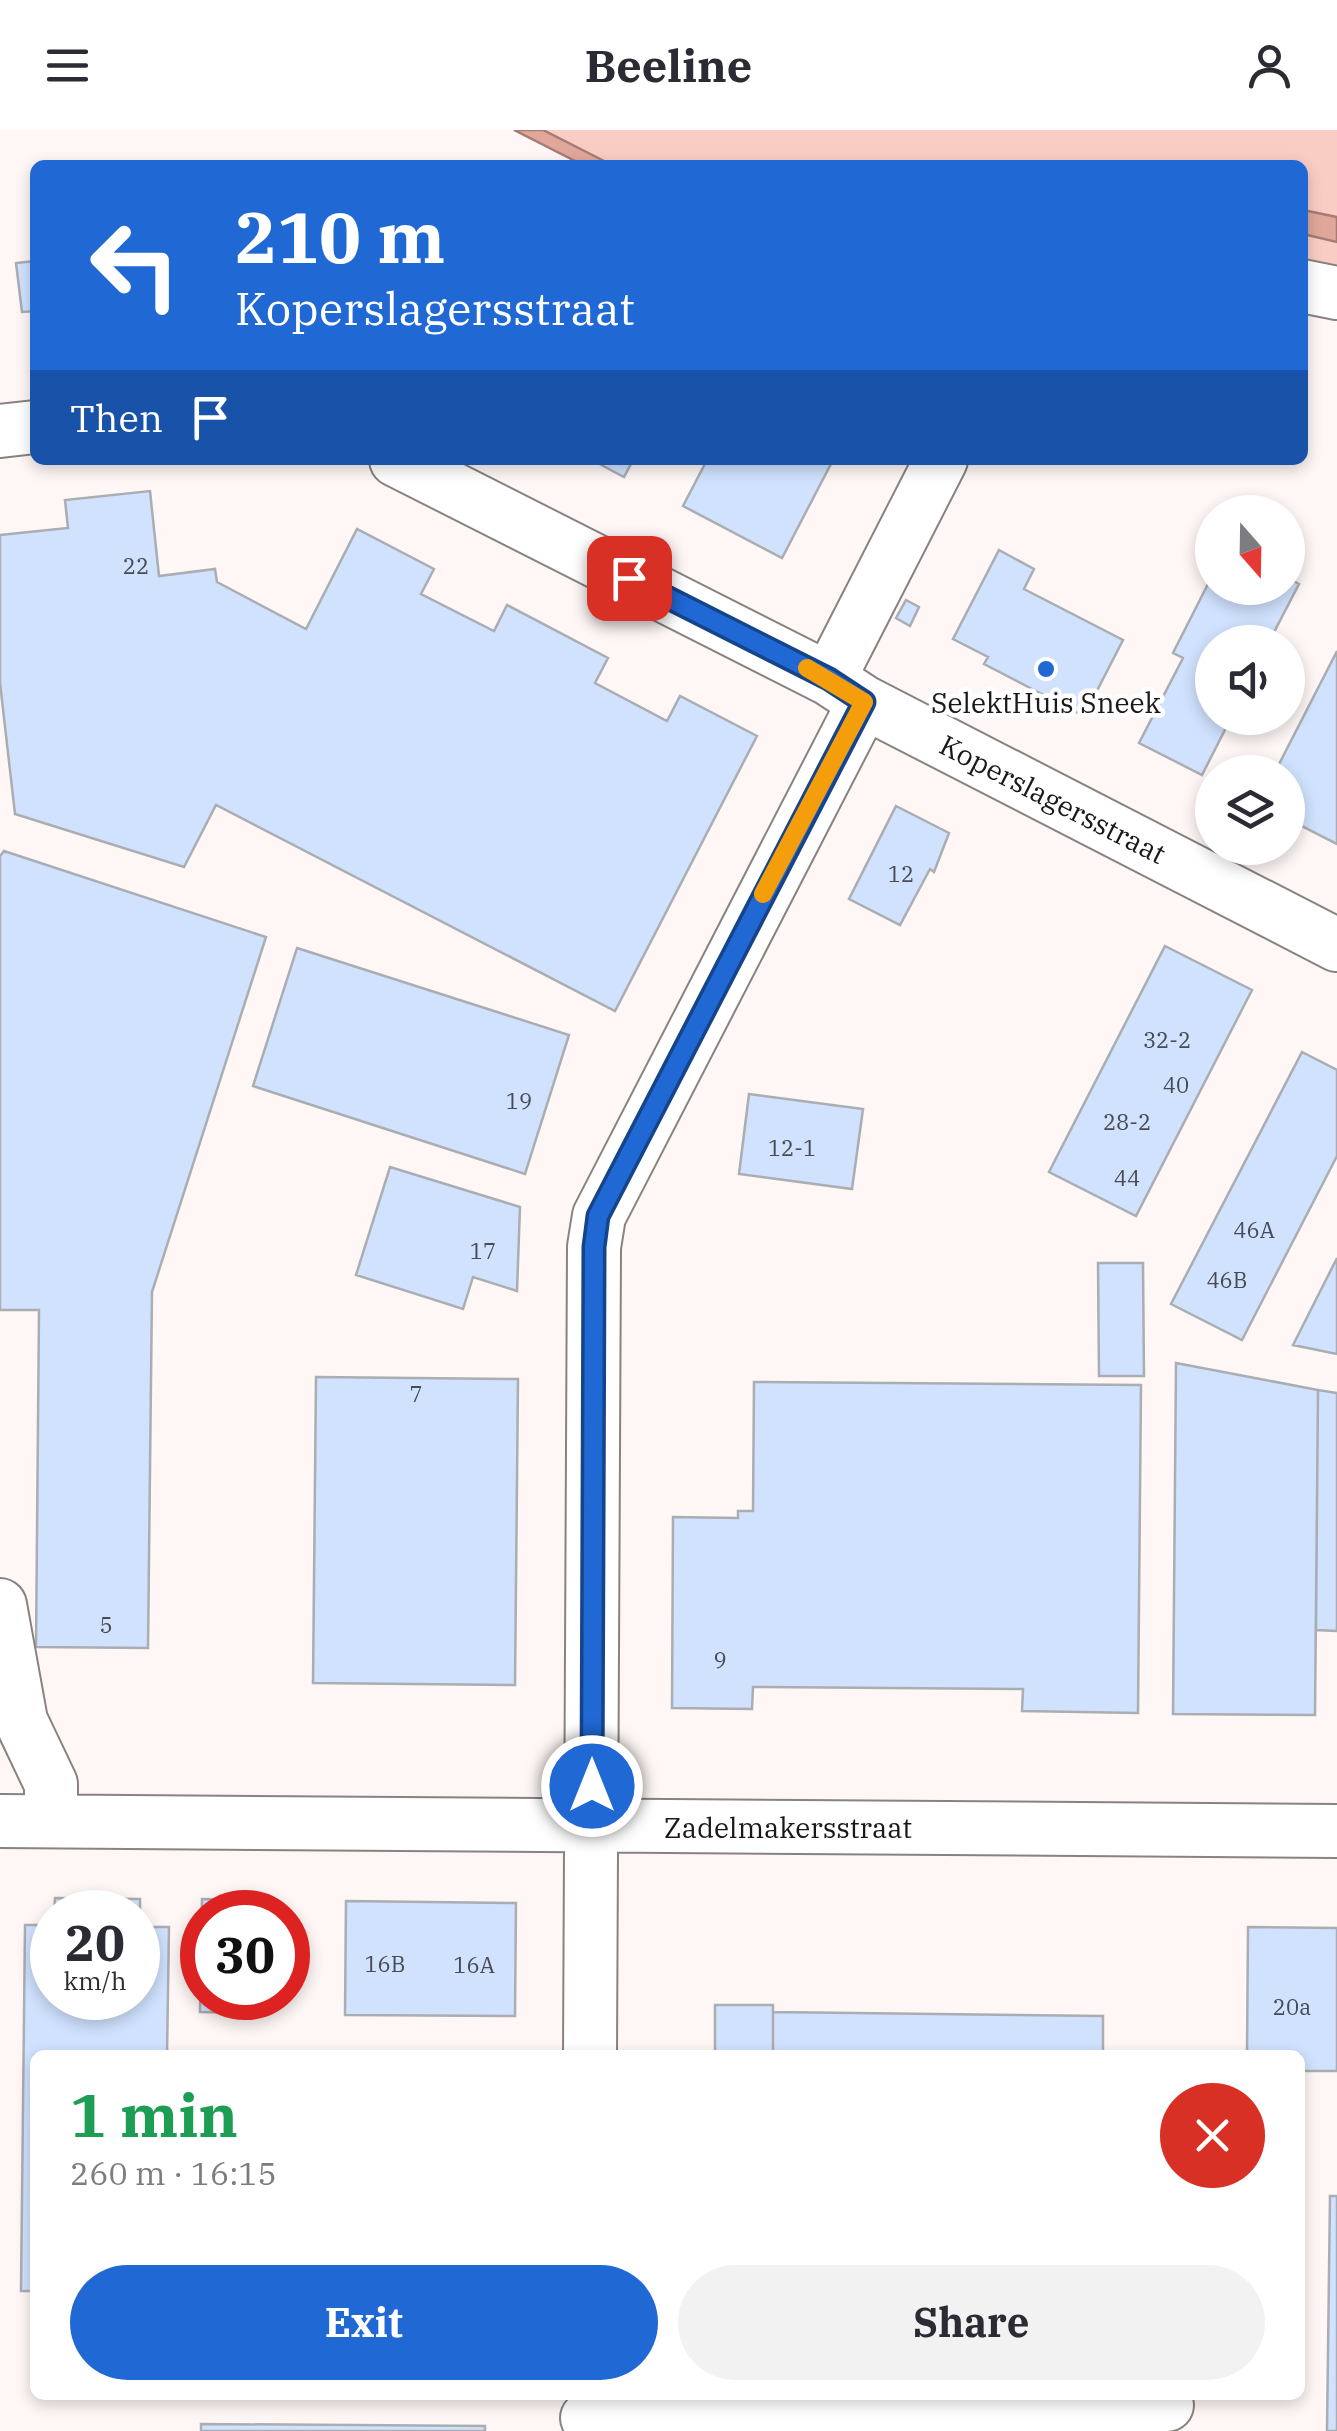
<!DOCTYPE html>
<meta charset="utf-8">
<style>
body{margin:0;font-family:"IBM Plex Serif",serif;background:#f2f2f3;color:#2b2b33;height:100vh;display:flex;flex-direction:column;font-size:38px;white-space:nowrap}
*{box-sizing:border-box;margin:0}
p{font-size:32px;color:#7c7c81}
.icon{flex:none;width:55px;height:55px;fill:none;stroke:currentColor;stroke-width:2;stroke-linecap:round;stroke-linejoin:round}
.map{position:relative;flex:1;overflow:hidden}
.drawer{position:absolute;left:30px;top:1920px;width:1275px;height:350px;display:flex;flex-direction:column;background:#fff;border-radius:15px;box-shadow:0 5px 15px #0003}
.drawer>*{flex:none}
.hud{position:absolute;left:30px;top:30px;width:1278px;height:305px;border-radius:15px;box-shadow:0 5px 15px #0003;background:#2068d4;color:#fff;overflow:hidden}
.needle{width:65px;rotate:160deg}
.buttons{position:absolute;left:1195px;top:365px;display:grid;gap:20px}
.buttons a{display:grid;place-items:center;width:110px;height:110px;border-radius:50%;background:#fff;box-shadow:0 5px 15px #0003;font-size:50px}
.speed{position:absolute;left:30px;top:1760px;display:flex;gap:20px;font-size:50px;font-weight:700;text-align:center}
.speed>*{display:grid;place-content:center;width:130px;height:130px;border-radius:50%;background:#fff;box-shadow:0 5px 15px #0003;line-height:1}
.speed small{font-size:25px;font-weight:400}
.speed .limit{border:15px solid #d22;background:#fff;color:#111}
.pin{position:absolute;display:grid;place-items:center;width:85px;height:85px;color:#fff;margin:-42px;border-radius:20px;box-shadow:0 5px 15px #0006}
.me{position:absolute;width:110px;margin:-55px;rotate:0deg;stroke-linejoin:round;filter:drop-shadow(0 0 8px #0008)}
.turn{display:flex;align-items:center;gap:35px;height:210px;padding:0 40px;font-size:45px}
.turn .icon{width:130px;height:130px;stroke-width:2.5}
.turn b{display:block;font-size:70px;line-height:85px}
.then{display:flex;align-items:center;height:95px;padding:0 40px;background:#0003;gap:20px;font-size:38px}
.round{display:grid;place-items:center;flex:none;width:105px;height:105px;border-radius:52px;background:#f2f2f3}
.head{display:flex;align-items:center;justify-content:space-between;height:170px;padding:0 40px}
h1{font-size:60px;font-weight:700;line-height:75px;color:#1e9e55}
.primary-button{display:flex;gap:20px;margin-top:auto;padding:20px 40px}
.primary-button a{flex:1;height:115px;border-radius:60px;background:#2068d4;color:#fff;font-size:40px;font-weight:700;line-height:115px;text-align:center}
.primary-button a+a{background:#f2f2f3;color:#2b2b33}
header{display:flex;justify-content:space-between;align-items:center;height:130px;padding:0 40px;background:#fff;font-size:45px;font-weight:700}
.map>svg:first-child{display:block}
.green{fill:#f9cdc4}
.water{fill:#e1a79b;stroke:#a67c74;stroke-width:2.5}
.building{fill:#d0e2fe;stroke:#aaadb2;stroke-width:2.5}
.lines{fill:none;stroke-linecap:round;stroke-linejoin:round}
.minor-casing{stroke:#888281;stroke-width:56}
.minor{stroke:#fff;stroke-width:52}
.route-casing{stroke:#15448a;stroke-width:25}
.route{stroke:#2068d4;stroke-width:18}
.slow{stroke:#f59e0b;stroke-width:18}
.poi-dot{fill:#2068d4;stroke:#fff;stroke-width:4}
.labels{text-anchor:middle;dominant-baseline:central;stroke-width:9;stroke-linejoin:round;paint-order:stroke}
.number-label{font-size:22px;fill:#484b52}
.poi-label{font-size:28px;fill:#1b1918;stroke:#fff}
.street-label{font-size:28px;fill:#1b1918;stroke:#fff}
</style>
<header><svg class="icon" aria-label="menu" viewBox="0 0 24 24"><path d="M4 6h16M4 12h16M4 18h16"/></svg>Beeline<svg class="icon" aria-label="person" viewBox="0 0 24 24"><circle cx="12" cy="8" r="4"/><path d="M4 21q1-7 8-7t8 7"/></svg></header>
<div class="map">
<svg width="1337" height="2301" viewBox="0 0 1337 2301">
<rect width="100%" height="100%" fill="#fef7f5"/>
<path class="green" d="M543 0H1337V87L1303 80 1302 35H612Z
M1302 104 1337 112V146L1303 139Z"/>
<path class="water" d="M514 0H543L612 35H583Z
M1303 80 1337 87V112L1303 104Z"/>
<path class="building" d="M35 131V181L22 182 16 133Z
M592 330H633L624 347Z
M707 330H833L782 428 683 376Z
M150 361 159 446 215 439 217 452 306 499 357 399 434 439 421 464 494 501 507 475 608 528 595 553 667 591 680 566 757 606 615 881 216 675 184 737 15 684 0 553V405L68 398 65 370Z
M999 420 1034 439 1024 459 1123 510 1084 586 984 534 988 527 953 509Z
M1212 446V458H1288V448L1299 454 1269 512H1212V588H1231L1202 645 1139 613 1183 528 1173 523Z
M906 470 919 477 910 496 896 488Z
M1337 521V714L1288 689V642H1275Z
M896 676 949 703 934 742 930 739 900 795 849 769Z
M4 721 266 807 152 1162 148 1518 36 1517 39 1180H0V726Z
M1165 816 1252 860 1136 1086 1049 1042Z
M297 818 569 905 525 1044 253 956Z
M1302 922 1337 940V1026L1242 1210 1171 1174Z
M749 964 863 979 852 1059 739 1044Z
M390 1037 520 1077 517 1161 473 1147 463 1179 356 1145Z
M1337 1128V1224L1293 1215Z
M1098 1133H1143L1144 1246H1099Z
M1176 1233 1318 1260 1315 1585 1173 1584Z
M316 1247 518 1249 515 1555 313 1553Z
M754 1252 1141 1255 1138 1583 1022 1581 1023 1559 753 1557 752 1579 672 1578 673 1387 738 1388V1381H753Z
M1318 1260 1337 1263V1501L1316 1500Z
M55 1768 140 1769V1797H169L167 1925H35V2161H21L25 1795H52V1868H138V1782H54Z
M202 1769 258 1770V1782H202V1868H257V1883L200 1882Z
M346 1771 516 1773 515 1886 345 1885Z
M1248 1797 1337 1798V1941H1300V1925H1247Z
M715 1875H773V1925H715Z
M773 1882 1103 1886V1925H773Z
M1330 2066H1337V2301H1327Z
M201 2294 485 2296V2301H201Z"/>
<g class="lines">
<g class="minor-casing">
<path id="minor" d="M1302 156 1337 163
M0 301 35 297
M396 330 829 549 864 572 1337 815
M829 549 941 330
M0 1475 21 1591 51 1654V1691
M0 1691 1337 1701
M590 1925 594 1117 599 1086 864 572
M587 2288 1167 2275"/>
</g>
<use href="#minor" class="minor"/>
</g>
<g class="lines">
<g class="route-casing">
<path id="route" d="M592 1656 594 1117 598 1086 864 572 829 549 629 448"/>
</g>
<use href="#route" class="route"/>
<path class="slow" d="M763 764 864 572 807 538"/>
</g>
<circle class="poi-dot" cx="1046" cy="539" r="10"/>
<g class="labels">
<g class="number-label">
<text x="136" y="435">22</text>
<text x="901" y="743">12</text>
<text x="1167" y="909">32-2</text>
<text x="1176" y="954">40</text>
<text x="519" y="970">19</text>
<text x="1127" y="991">28-2</text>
<text x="792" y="1017">12-1</text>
<text x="1127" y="1047">44</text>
<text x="1254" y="1099">46A</text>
<text x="483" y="1120">17</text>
<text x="1227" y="1149">46B</text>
<text x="416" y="1263">7</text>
<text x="106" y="1494">5</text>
<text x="720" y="1529">9</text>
<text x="385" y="1833">16B</text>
<text x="474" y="1834">16A</text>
<text x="1292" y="1876">20a</text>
</g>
<g class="poi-label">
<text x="1046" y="572">SelektHuis Sneek</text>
</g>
<g class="street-label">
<text transform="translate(1053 669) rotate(27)">Koperslagersstraat</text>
<text x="788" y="1697">Zadelmakersstraat</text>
</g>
</g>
</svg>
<div class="buttons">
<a><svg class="needle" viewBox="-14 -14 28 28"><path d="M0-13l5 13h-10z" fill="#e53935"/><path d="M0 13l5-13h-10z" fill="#7c7c81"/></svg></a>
<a><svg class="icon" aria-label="sound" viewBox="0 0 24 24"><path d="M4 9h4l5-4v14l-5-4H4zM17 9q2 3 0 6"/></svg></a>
<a><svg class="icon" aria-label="layers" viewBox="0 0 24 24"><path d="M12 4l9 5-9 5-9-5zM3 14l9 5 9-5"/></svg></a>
</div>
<div class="speed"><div>20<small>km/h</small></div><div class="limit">30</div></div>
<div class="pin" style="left:629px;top:448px;background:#d93025"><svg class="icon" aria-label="arrive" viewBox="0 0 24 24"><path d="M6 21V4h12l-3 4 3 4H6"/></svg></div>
<svg class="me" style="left:592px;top:1656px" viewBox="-20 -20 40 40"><circle r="17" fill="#2068d4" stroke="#fff" stroke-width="3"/><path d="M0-11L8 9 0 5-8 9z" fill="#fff"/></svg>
<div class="hud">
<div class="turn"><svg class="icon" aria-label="left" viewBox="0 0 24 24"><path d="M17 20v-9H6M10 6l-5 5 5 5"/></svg><div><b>210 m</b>Koperslagersstraat</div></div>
<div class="then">Then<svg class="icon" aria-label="arrive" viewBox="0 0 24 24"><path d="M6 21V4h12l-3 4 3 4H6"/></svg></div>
</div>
<section class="drawer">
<div class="head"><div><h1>1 min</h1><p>260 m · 16:15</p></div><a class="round" style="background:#d93025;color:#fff"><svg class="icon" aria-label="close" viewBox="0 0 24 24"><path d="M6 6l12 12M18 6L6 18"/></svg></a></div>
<div class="primary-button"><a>Exit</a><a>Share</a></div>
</section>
</div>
